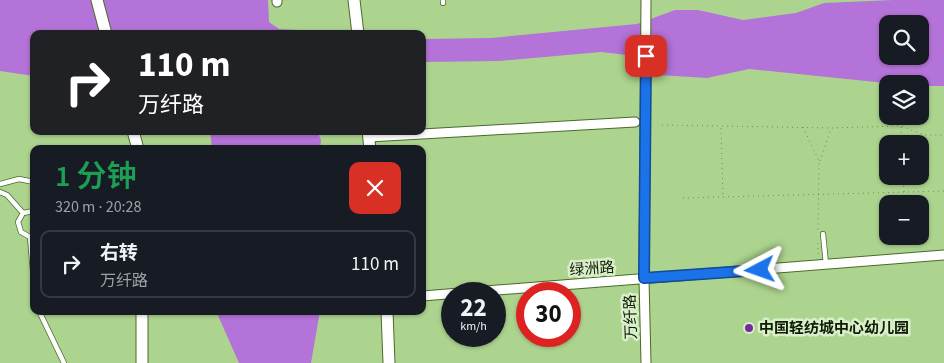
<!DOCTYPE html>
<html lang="zh">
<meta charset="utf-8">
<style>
body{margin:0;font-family:"Source Sans 3","Noto Sans SC",sans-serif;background:#20242c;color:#f1f3f6;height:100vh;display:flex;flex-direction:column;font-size:19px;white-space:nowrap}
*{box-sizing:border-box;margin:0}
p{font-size:16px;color:#9ea1a6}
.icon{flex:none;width:28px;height:28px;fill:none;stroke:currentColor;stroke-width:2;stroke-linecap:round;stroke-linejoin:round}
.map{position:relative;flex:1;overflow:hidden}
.sheet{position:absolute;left:30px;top:145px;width:396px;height:170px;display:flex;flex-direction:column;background:#171b24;border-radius:10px;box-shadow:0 1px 4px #0004}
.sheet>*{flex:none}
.banner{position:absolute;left:30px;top:30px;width:396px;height:105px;border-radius:10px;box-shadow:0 1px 4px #0004;background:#202124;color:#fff;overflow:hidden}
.controls{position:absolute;left:879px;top:15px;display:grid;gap:10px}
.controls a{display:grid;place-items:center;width:50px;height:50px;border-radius:10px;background:#171b24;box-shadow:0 1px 4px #0004;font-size:25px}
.speed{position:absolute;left:441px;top:282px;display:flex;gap:10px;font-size:25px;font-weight:700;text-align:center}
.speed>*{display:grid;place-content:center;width:65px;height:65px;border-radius:50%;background:#171b24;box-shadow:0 1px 4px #0004;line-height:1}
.speed small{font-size:12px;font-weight:400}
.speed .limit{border:8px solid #d22;background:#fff;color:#111}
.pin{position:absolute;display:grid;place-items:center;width:42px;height:42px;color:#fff;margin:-21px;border-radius:10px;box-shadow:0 2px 8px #0006}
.me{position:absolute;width:55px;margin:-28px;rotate:266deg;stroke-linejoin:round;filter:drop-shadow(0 0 4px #0008)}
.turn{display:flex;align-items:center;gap:18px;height:105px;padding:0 25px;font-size:22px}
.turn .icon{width:65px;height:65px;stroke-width:2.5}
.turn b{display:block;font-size:35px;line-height:42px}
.round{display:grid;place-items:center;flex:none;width:52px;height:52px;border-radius:10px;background:#20242c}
.summary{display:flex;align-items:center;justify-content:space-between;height:85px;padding:0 25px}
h1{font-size:30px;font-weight:600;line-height:38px;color:#1e9e55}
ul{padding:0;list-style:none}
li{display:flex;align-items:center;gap:15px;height:68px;margin:0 10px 8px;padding:0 15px;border:2px solid #363941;border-radius:10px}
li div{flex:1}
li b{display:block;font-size:19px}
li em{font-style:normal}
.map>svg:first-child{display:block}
.water{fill:#b473d8;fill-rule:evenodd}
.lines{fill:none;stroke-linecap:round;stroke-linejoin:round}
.service-casing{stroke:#496b29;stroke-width:6}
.minor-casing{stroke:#496b29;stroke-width:11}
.tertiary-casing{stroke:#496b29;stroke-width:13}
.path{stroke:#6f8c58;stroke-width:1;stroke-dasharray:1 4;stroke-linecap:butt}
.service{stroke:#fff;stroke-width:4.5}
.minor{stroke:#fff;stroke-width:9}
.tertiary{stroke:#fff;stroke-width:11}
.route-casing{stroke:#114b97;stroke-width:12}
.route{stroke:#1a73e8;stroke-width:9}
.poi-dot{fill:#772a9c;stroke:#d9eecb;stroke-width:2}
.labels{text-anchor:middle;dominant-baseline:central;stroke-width:5;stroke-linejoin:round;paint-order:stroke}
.street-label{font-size:15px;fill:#0f1d03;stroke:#d9eecb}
.poi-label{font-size:15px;font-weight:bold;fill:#0f1d03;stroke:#d9eecb;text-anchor:start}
</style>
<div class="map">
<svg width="944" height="363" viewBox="0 0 944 363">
<rect width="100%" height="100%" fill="#add48f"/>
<path class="water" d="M0 0H268L269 22 279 29 342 32 34 34V76L0 71Z
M893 0H944V86H920V84H895L749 69 707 78 658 75 651 72 645 57 601 52 499 61 423 62 422 39 491 38 637 24 675 10H698L743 20 796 13 824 3ZM888 24H920V56H888Z
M210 131H317L321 140 320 149H212Z
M216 311H320L311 363H239Z"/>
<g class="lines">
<g class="service-casing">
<path id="service" d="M443 0V3
M0 184 19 179 34 182
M0 192 7 195 23 213
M34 211 23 213 18 222 21 232 30 237 34 235
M823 234 826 264
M30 237 34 283
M39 311 64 363"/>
</g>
<g class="minor-casing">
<path id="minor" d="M277 2V0
M369 137 635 122
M422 296 944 255
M646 363 644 279 646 0"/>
</g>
<g class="tertiary-casing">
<path id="tertiary" d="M97 0 106 34
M354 0 358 34
M133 131 138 149
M368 131 370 149
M142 311V363
M387 311 389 363"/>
</g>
<path class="path" d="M662 125 831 128 901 126 924 135H944
M803 127 819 161 818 232
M901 127 902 144
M721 128 723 196
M820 161 831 129
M903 176 904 193
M683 198 944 191
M818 243V257"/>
<use href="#service" class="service"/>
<use href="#minor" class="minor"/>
<use href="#tertiary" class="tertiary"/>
</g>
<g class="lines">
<g class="route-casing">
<path id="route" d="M646 56 644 278 760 270"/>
</g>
<use href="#route" class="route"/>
</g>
<circle class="poi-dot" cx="749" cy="328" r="5"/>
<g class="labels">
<g class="street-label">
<text transform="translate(592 269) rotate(-4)">绿洲路</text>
<text transform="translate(631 317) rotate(-92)">万纤路</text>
</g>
<g class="poi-label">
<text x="759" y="328">中国轻纺城中心幼儿园</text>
</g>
</g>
</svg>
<div class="controls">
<a><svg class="icon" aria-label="search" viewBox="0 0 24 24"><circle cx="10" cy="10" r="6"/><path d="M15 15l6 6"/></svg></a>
<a><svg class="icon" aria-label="layers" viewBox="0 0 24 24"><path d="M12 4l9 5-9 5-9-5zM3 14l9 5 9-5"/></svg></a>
<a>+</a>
<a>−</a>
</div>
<div class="speed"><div>22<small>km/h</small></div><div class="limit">30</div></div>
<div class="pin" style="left:646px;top:56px;background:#d93025"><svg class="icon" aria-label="arrive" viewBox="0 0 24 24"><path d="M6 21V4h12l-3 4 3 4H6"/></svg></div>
<svg class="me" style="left:760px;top:270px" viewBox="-20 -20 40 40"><path d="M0-17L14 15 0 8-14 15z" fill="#1a73e8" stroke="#fff" stroke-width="4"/></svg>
<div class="banner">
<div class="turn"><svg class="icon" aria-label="right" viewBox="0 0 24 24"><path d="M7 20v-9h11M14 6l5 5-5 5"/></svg><div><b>110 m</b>万纤路</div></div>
</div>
<section class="sheet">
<div class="summary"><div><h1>1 分钟</h1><p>320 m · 20:28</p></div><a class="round" style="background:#d93025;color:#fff"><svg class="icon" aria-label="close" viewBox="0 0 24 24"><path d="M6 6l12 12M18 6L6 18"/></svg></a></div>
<ul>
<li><svg class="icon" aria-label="right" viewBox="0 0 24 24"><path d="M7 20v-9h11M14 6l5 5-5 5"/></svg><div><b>右转</b><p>万纤路</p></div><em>110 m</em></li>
</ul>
</section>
</div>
